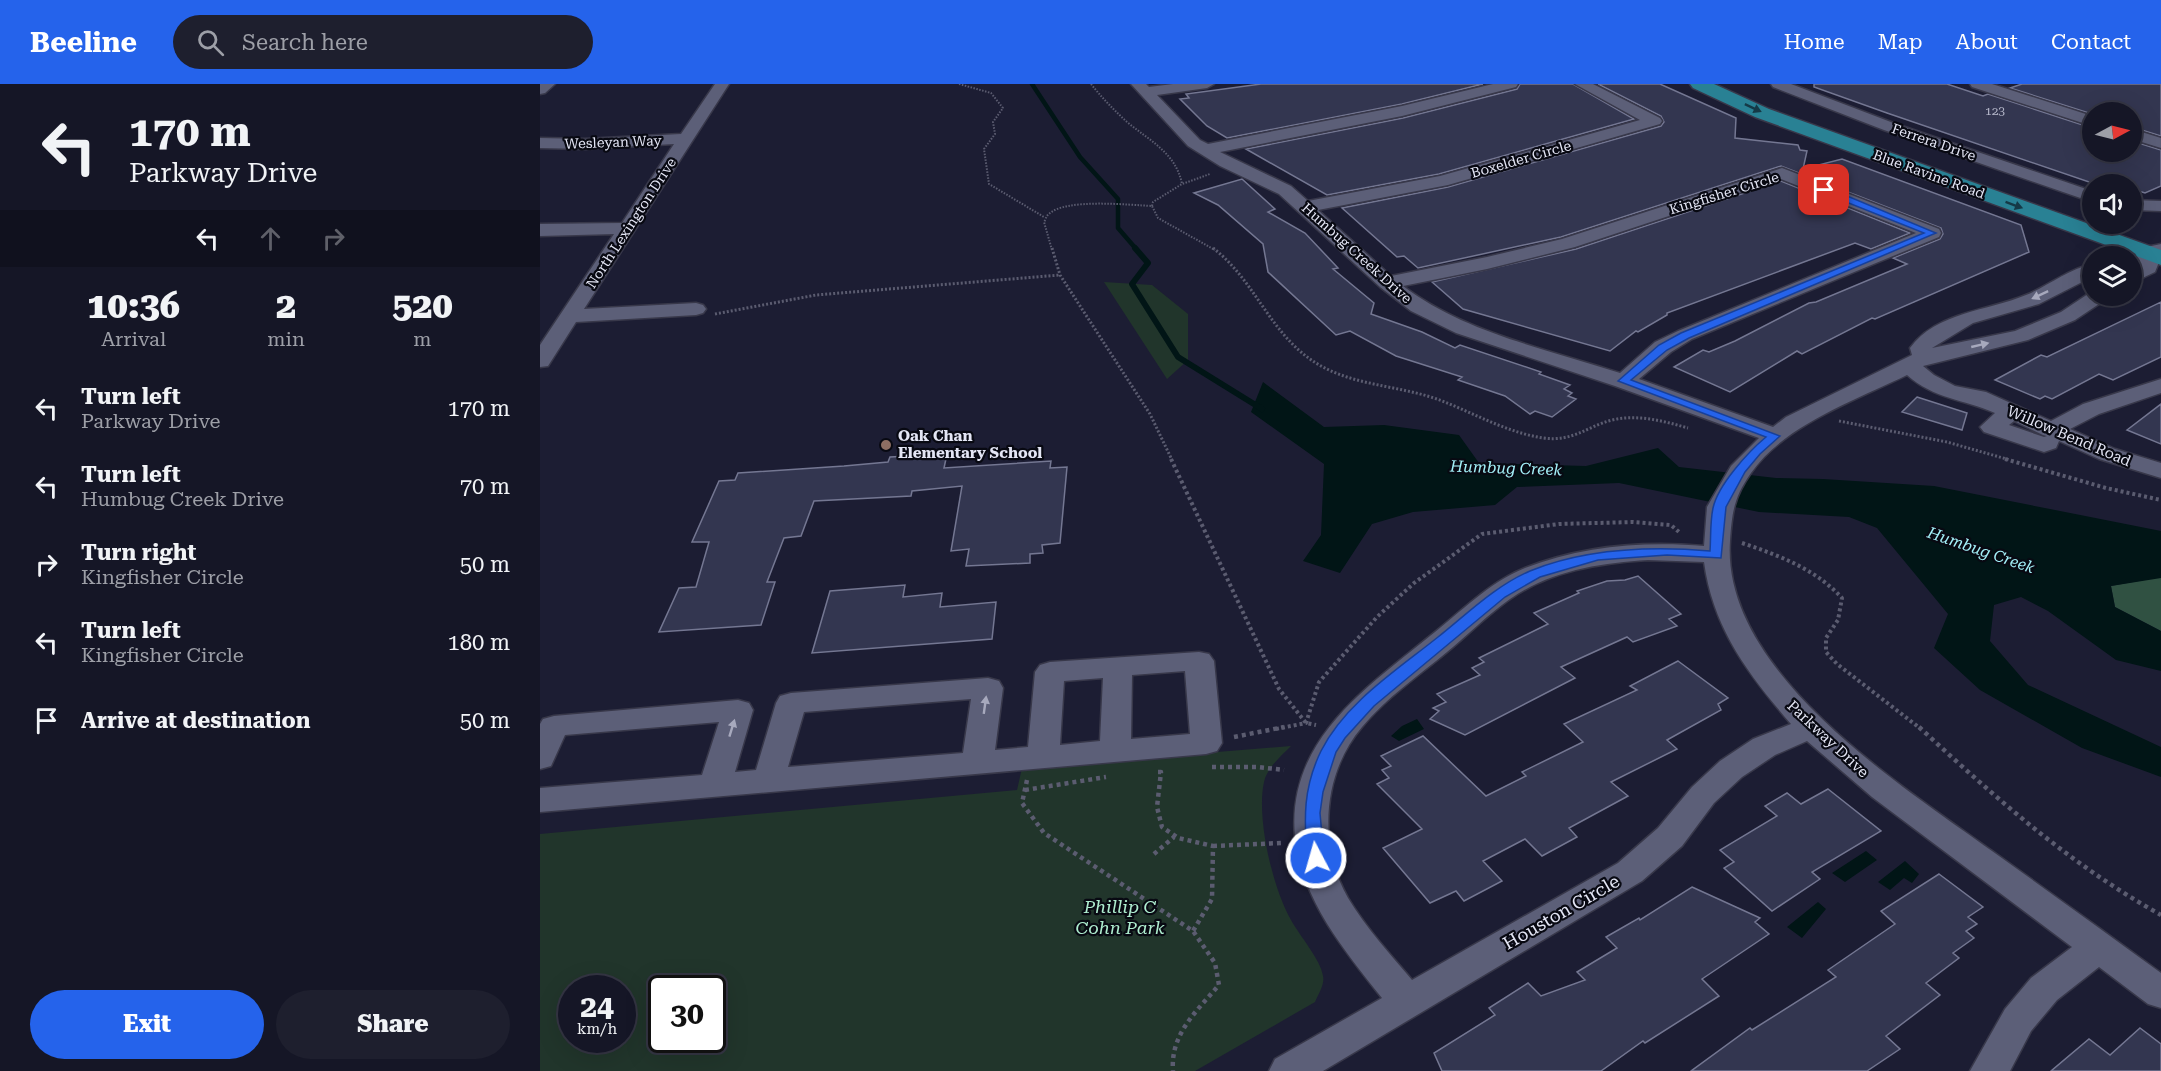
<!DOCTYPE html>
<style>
body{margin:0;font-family:"Roboto Serif",serif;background:#1e1f2e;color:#f1f3f6;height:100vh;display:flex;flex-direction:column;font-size:22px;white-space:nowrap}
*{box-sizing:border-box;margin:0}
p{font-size:20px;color:#9d9fa7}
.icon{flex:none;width:33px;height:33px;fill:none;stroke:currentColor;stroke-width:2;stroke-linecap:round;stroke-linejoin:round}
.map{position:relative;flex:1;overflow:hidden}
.side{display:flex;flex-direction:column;background:#151626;width:540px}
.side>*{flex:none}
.hud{background:#151626;color:#f1f3f6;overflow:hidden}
.needle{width:39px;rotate:83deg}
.fabs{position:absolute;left:1542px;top:18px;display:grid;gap:12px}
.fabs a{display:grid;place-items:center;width:60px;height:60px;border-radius:50%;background:#151626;box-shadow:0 6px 24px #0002,0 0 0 2px #343543;font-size:30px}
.speed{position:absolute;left:18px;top:891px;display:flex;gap:12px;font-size:30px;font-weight:700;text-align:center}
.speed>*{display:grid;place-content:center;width:78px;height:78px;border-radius:50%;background:#151626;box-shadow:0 6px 24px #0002,0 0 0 2px #343543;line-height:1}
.speed small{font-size:15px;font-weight:400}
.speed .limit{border:3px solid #111;border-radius:9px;background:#fff;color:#111}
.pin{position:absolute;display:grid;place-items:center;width:51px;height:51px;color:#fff;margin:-26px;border-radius:12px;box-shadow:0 3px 9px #0006}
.me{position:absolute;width:66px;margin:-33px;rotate:354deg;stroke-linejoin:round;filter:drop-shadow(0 0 4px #0008)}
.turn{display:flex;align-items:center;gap:21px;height:126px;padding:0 30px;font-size:27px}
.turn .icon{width:78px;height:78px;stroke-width:2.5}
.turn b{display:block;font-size:42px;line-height:51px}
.lanes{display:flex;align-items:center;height:57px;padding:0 30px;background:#0003;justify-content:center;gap:30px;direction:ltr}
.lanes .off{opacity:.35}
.eta{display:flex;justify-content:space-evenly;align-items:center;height:102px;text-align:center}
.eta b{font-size:36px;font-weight:800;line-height:42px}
.primary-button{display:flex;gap:12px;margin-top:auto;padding:12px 30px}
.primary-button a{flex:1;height:69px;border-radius:36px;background:#2563eb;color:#fff;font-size:24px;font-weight:800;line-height:69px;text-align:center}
.primary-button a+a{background:#1e1f2e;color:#f1f3f6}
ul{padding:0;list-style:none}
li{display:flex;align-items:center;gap:18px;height:78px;padding:0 30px}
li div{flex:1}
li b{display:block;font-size:22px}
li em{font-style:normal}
header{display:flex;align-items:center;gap:36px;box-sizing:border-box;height:84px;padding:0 30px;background:#2563eb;color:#fff}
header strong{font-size:28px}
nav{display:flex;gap:33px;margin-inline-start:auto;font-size:21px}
.search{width:420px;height:54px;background:#1e1f2e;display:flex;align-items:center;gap:15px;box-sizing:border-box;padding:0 21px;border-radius:33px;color:#9d9fa7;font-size:22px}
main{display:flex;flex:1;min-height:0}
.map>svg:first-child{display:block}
.green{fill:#21352b;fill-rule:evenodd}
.forest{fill:#305142}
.water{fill:#011516}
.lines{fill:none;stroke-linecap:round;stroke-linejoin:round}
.stream-far1{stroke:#011516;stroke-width:4.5}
.stream{stroke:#011516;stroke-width:6}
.building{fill:#333650;stroke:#747792;stroke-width:1.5}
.minor-casing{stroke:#38384a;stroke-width:3}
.major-casing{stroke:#38384a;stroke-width:3}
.path-far3{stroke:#5b5c70;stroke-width:2;stroke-dasharray:1.5 1.5;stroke-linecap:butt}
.path-far2{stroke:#5b5c70;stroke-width:3;stroke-dasharray:2 2;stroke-linecap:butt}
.path-far1{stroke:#5b5c70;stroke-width:4;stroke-dasharray:3 3;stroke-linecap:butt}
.path{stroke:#5b5c70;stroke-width:4.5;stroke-dasharray:4 4;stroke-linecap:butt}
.minor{fill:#5c5f78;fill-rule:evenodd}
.major{fill:#298194;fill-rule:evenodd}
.oneway{fill:#153946}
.oneway2{fill:#a7a9bd}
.route{fill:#2563eb;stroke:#184099;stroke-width:1.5}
.education-dot{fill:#8d6e63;stroke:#080912;stroke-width:2}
.labels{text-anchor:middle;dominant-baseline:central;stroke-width:4.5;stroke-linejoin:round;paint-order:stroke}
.number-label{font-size:12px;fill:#b8bacc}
.far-street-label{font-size:14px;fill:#e4e6f5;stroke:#080912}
.poi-label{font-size:15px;font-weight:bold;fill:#e4e6f5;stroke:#080912;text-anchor:start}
.street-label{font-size:15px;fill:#e4e6f5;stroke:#080912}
.water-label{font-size:16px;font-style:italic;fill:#a3f0f8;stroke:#080912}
.near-park-label{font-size:18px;font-style:italic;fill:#aeedcf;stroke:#080912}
.near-street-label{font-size:18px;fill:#e4e6f5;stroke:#080912}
</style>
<header>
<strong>Beeline</strong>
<div class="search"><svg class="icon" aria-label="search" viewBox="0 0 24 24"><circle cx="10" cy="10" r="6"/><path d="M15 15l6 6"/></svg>Search here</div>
<nav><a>Home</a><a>Map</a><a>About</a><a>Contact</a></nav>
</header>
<main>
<section class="side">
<div class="hud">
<div class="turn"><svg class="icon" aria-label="left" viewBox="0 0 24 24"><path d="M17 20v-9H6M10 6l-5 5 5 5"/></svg><div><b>170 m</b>Parkway Drive</div></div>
<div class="lanes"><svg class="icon" aria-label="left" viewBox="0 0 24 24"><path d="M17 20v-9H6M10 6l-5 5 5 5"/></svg><svg class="icon off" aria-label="ahead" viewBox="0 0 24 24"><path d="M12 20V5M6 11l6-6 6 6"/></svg><svg class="icon off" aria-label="right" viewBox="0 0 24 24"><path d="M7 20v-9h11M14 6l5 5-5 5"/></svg></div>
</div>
<div class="eta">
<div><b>10:36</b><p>Arrival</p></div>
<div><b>2</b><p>min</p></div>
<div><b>520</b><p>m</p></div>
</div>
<ul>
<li><svg class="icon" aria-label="left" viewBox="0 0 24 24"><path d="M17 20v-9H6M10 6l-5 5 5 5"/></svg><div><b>Turn left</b><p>Parkway Drive</p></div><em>170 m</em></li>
<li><svg class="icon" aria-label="left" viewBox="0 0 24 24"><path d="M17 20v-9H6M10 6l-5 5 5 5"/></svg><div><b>Turn left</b><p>Humbug Creek Drive</p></div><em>70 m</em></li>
<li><svg class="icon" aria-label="right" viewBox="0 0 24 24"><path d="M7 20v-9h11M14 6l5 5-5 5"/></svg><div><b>Turn right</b><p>Kingfisher Circle</p></div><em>50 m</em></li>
<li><svg class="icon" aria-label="left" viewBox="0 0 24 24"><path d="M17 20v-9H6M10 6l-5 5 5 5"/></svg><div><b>Turn left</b><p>Kingfisher Circle</p></div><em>180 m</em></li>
<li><svg class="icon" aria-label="arrive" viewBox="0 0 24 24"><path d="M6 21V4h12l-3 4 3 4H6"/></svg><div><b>Arrive at destination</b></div><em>50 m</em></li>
</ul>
<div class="primary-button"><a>Exit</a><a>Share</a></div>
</section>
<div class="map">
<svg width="1621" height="987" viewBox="0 0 1621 987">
<rect width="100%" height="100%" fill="#1c1d33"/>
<path class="green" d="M564 198 612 201 648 230V276L627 295Z
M751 662C741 672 727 684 724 698 716 734 733 805 751 836 759 851 781 876 783 892 785 900 778 911 775 918L655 987H0V750L477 706 482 684ZM32 904H82V956H32ZM122 904H172V956H122Z"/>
<path class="forest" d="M1615 494H1621V547L1575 523 1571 502Z"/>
<path class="water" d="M723 298 784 343 844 341 919 351 939 379 1046 382 1118 364 1139 383 1236 394 1283 395 1394 402 1621 447V494L1571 502 1575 523 1621 547V587L1576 576 1508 527 1481 513 1454 521 1450 557 1488 601 1621 663V693L1542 664 1440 606 1394 564 1408 530 1337 444 1309 433 1219 428 1079 399 977 403 955 421 873 428 832 440 800 489 763 477 781 451 784 380 711 328Z
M877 635 884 645 859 657 851 652 862 642Z
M1326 767 1337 776 1305 798 1292 789Z
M1365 777 1379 790 1372 799 1364 794 1350 806 1338 798Z
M1278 818 1286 825 1262 854 1247 843Z"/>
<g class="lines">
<path class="stream-far1" d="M492 0 540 73 578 115V144L597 166"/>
<path class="stream" d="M595 164 608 179 592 200 638 273 722 325"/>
</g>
<path class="building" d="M721 0H943L862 20 687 54 667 42 640 15 649 14 646 10Z
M980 0H1033L1094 35 899 90 787 111 706 65 863 34 977 5Z
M1058 0H1120L1196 34 1195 54 1258 61 1260 66 1267 67 1263 85 1302 75 1481 141 1489 168 1335 235 1332 234 1262 270 1257 267 1190 308 1134 283 1163 266 1169 268 1195 257 1269 219 1276 218 1367 180 1353 174 1400 155 1403 150 1401 144 1241 82 1021 153 878 184 864 172 857 173 802 124 908 103 1121 42 1124 38 1121 32Z
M1274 0H1407L1443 12 1448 10 1552 44V68H1592V57L1621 66V102L1605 109 1592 105V100H1555L1347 29 1274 3Z
M1482 0H1621V52L1592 43V28L1552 30 1470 4Z
M702 95 735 125 728 128 765 149 798 184 793 185 834 219 831 230 882 248 915 264 920 261 1001 288 999 290 1030 301 1024 305 1032 309 1028 312 1036 315 1012 333 995 327 990 330 965 312 918 296 922 293 856 272 810 247 796 251 728 188 723 160 678 121 654 109Z
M1241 97 1370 149 1331 165 1315 159 1127 229V231L1098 248 1096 247 1070 267 923 225 892 198 1036 165Z
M1621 218V273L1573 296 1559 290 1512 315 1505 312 1500 315 1455 296 1501 271 1507 273Z
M1377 313 1427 329 1422 346 1362 328Z
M1621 320V360L1587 346Z
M407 370 404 384 511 377 510 384 527 383 520 459 502 461 503 469 490 470V479L426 482 429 465 411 467 422 402 372 407 371 412 274 417 261 452 244 454 227 498H235L221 541 119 548 139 504 156 503 169 458H152L179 397 195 396 198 389 304 382 348 378 350 373Z
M1098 492 1141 530 1129 535 1137 542 1093 558 1087 553 1021 583 1035 594 925 651 890 635 899 627 893 624 906 618 897 610 940 591 932 584 944 578 939 574 1008 540 994 529 1039 509 1037 507 1067 497 1085 496Z
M365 501 363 513 402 509 400 523 456 518 452 555 272 569 290 507Z
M1138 577 1188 614 1178 620 1181 626 1127 656 1137 665 1071 698 1088 712 1029 744 1037 753 1002 772 985 755 943 777 962 797 924 817 916 807 890 819 843 764 882 745 837 700 849 694 842 686 851 682 841 672 883 652 946 712 986 692 982 688 1043 658 1024 640 1097 606 1090 602Z
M1288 705 1341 747 1272 788 1280 795 1232 827 1184 784 1194 778 1180 766 1237 732 1225 722 1247 709 1261 720Z
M1399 790 1443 823 1428 833 1437 840 1426 847 1434 854 1413 869 1419 874 1386 899 1400 911 1346 952 1360 965 1327 987H1151L1210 944 1212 946 1296 893 1288 886 1355 840 1341 827Z
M1152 803 1220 834 1215 838 1229 850 1162 895 1179 912 1105 959 1103 957 1061 987H902L894 969 955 931 949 924 988 899 1001 912 1045 896 1037 888 1077 864 1066 853 1099 834 1100 836Z
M1600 944 1621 960V987H1511L1549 955 1570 971Z"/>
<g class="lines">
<g class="minor-casing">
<path id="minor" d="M0 0H15L5 9 0 10Z
M175 0H189L44 225 156 219 163 221 166 225 163 229 156 231 36 238 8 282 0 283V261L74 150 0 152V140L82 139 134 60 45 65 0 64V54L45 55 141 50Z
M591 0H606L609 3 633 0H674L667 4 617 11 660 56 668 60 862 22 953 0H978L976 3 862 32 680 68 751 102 768 117 900 92 1100 36 1035 0H1053L1120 34 1122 37 1120 40 908 101 778 126 851 192 947 173 1022 155 1242 84 1399 145 1401 149 1399 153 1152 255 1131 268 1099 295 1233 343 1246 333 1372 271 1370 264C1396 228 1448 227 1486 211 1508 202 1529 185 1552 180V193L1499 220 1433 239 1392 264 1475 247 1521 228 1551 208 1552 212H1568L1565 216 1535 236 1488 256 1383 282 1394 291 1415 302 1446 308 1511 337 1543 320 1621 295V309L1559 330 1530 345 1575 365 1621 379V394L1559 375 1519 357 1516 364 1504 368 1444 348 1440 343 1455 329C1423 315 1394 315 1367 291 1316 316 1244 341 1211 389 1194 413 1192 428 1190 457 1181 587 1359 700 1452 767 1508 807 1565 848 1621 889V924L1608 920 1559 883 1517 916 1491 947 1470 987H1430L1465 925 1491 894 1532 863 1332 713 1267 657 1235 671 1202 693 1174 719 1142 762 1102 797 783 987H729L735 975 842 914C804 866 762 816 755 753 746 657 826 604 890 552 921 528 948 499 985 484 1041 462 1105 457 1164 462L1167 423 1191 382 1219 354 1075 302 916 249 871 227 840 203 739 110 680 82 648 62ZM1241 95 1376 149 1138 247 1115 258 1080 289C1007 265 925 249 863 202L947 185 1035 163ZM1474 337 1503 351 1507 352 1504 353 1469 341ZM1108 476 1164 478C1173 544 1208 590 1251 640L1213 655 1180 677 1152 703 1118 744 1078 779 872 896C850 870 826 844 808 814 778 761 782 690 822 643 846 614 878 592 907 568 928 551 947 531 970 515 1010 487 1059 479 1108 476Z
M1231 0H1251L1356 40 1552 107V118L1344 46 1233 3Z
M1430 0H1452L1552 32V42L1432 3Z
M1592 45 1621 54V64L1592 55Z
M1592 116 1621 117V127L1592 126Z
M1621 160V173L1615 188 1592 199V185L1599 181 1600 176 1592 177V172H1570L1573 168C1589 164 1605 164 1621 160Z
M659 568 669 570 674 577 682 659 677 667 666 670 0 728V704L162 691 179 638 25 651 11 682 0 685V640L3 635 14 632 198 616 209 619 213 626 195 688 216 686 236 619 240 612 251 609 448 594 459 597 463 604 455 666 488 663 495 588 500 581 510 578ZM645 587 650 650 591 655 592 591ZM563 594 560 657 520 661 524 597ZM431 615 423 669 248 683 264 628Z"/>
</g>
<g class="major-casing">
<path id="major" d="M1150 0H1174L1229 25 1621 166V181L1215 33 1153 4Z"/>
</g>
<path class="path-far3" d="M419 0 451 9 463 24 453 38 455 50 444 65 449 100 504 133
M551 0C562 14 574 26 587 38 610 57 636 69 642 100
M612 122 613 118 642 100 670 90
M512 166 504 138C506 135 506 132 509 130 525 114 590 121 612 122L618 134 675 166"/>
<path class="path-far2" d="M512 164 520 191 610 330 632 376
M673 164C710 192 726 238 761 268 800 302 850 299 897 315 932 328 965 348 1003 354 1033 358 1046 343 1072 336 1098 330 1123 337 1148 344
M175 230 276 211 520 191
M1299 337 1407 358 1470 376"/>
<path class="path-far1" d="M631 375 739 605 766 639 776 641
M1465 375 1566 404 1621 416
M1202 459C1240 472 1274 484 1302 514L1298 536 1286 554V568L1297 580 1381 645
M736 645 766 639 779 598 837 533 874 499 942 450 1019 440 1093 438 1131 441 1139 448"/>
<path class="path" d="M1379 643C1457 715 1528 779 1621 831
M694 653 744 643
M672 683H718L744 686
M618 688H621L617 723 622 743 638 754 673 762 672 815 653 847
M487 696 482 719 504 749 653 847 675 879 679 901C657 927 630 950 633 987
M485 706 566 693
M673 762 741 759
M614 770 634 753"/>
<use href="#minor" class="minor"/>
<use href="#major" class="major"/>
</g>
<defs><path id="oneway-solid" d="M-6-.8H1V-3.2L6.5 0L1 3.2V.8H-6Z" transform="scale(1.5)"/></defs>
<g class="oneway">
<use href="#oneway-solid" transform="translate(1213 24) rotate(25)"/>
<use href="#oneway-solid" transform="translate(1474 121) rotate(20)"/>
</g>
<g class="oneway2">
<use href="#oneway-solid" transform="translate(1500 211) rotate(155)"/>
<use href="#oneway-solid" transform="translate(1440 261) rotate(-13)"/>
<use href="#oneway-solid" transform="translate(445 621) rotate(-82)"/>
<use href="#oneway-solid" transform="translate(192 644) rotate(-73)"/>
</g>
<path class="route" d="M1281 104H1288L1396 149 1149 254 1127 266 1091 296 1240 352 1220 370 1205 388 1186 423 1181 474 1127 471 1058 476 1000 493 965 513 834 622 805 654 796 668 783 708 780 729 784 774 782 779 776 780 769 779 767 774C764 734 763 704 781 667 805 619 857 586 898 553 927 530 955 502 990 487 1047 464 1110 462 1170 467 1171 453 1170 438 1173 424 1178 401 1208 368 1226 353L1078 297 1119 261 1141 249 1384 149 1281 108Z"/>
<circle class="education-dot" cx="346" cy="361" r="6"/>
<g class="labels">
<g class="number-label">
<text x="1455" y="27">123</text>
</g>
<g class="far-street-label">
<text transform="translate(73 58) rotate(-2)">Wesleyan Way</text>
<text transform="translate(1394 58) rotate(19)">Ferrera Drive</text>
<text transform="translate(981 75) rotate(-16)">Boxelder Circle</text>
<text transform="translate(1389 90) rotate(20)">Blue Ravine Road</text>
<text transform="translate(1184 109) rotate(-17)">Kingfisher Circle</text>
<text transform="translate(91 139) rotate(-57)">North Lexington Drive</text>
<text transform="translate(817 169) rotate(42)">Humbug Creek Drive</text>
</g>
<g class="poi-label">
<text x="358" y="352">Oak Chan<tspan x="358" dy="17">Elementary School</tspan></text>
</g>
<g class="street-label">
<text transform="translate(1529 352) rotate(23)">Willow Bend Road</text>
<text transform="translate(1288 655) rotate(43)">Parkway Drive</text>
</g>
<g class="water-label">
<text transform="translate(966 384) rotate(2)">Humbug Creek</text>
<text transform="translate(1441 466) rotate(19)">Humbug Creek</text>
</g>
<g class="near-park-label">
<text x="580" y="822">Phillip C<tspan x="580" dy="21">Cohn Park</tspan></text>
</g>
<g class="near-street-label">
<text transform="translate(1021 828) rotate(-30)">Houston Circle</text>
</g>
</g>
</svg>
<div class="fabs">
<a><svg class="needle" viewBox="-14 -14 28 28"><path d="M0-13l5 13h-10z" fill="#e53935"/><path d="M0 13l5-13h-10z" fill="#9d9fa7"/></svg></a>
<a><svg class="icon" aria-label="sound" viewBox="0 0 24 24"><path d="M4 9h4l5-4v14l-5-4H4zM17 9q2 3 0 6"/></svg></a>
<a><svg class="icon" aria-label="layers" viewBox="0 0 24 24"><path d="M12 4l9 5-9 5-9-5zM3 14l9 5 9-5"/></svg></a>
</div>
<div class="speed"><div>24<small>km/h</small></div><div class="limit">30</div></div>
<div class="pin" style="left:1284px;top:106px;background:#d93025"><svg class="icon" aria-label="arrive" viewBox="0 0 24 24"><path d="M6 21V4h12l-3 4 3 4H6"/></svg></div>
<svg class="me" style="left:776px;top:774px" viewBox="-20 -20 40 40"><circle r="17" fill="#2563eb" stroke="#fff" stroke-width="3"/><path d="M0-11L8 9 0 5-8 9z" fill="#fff"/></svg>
</div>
</main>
